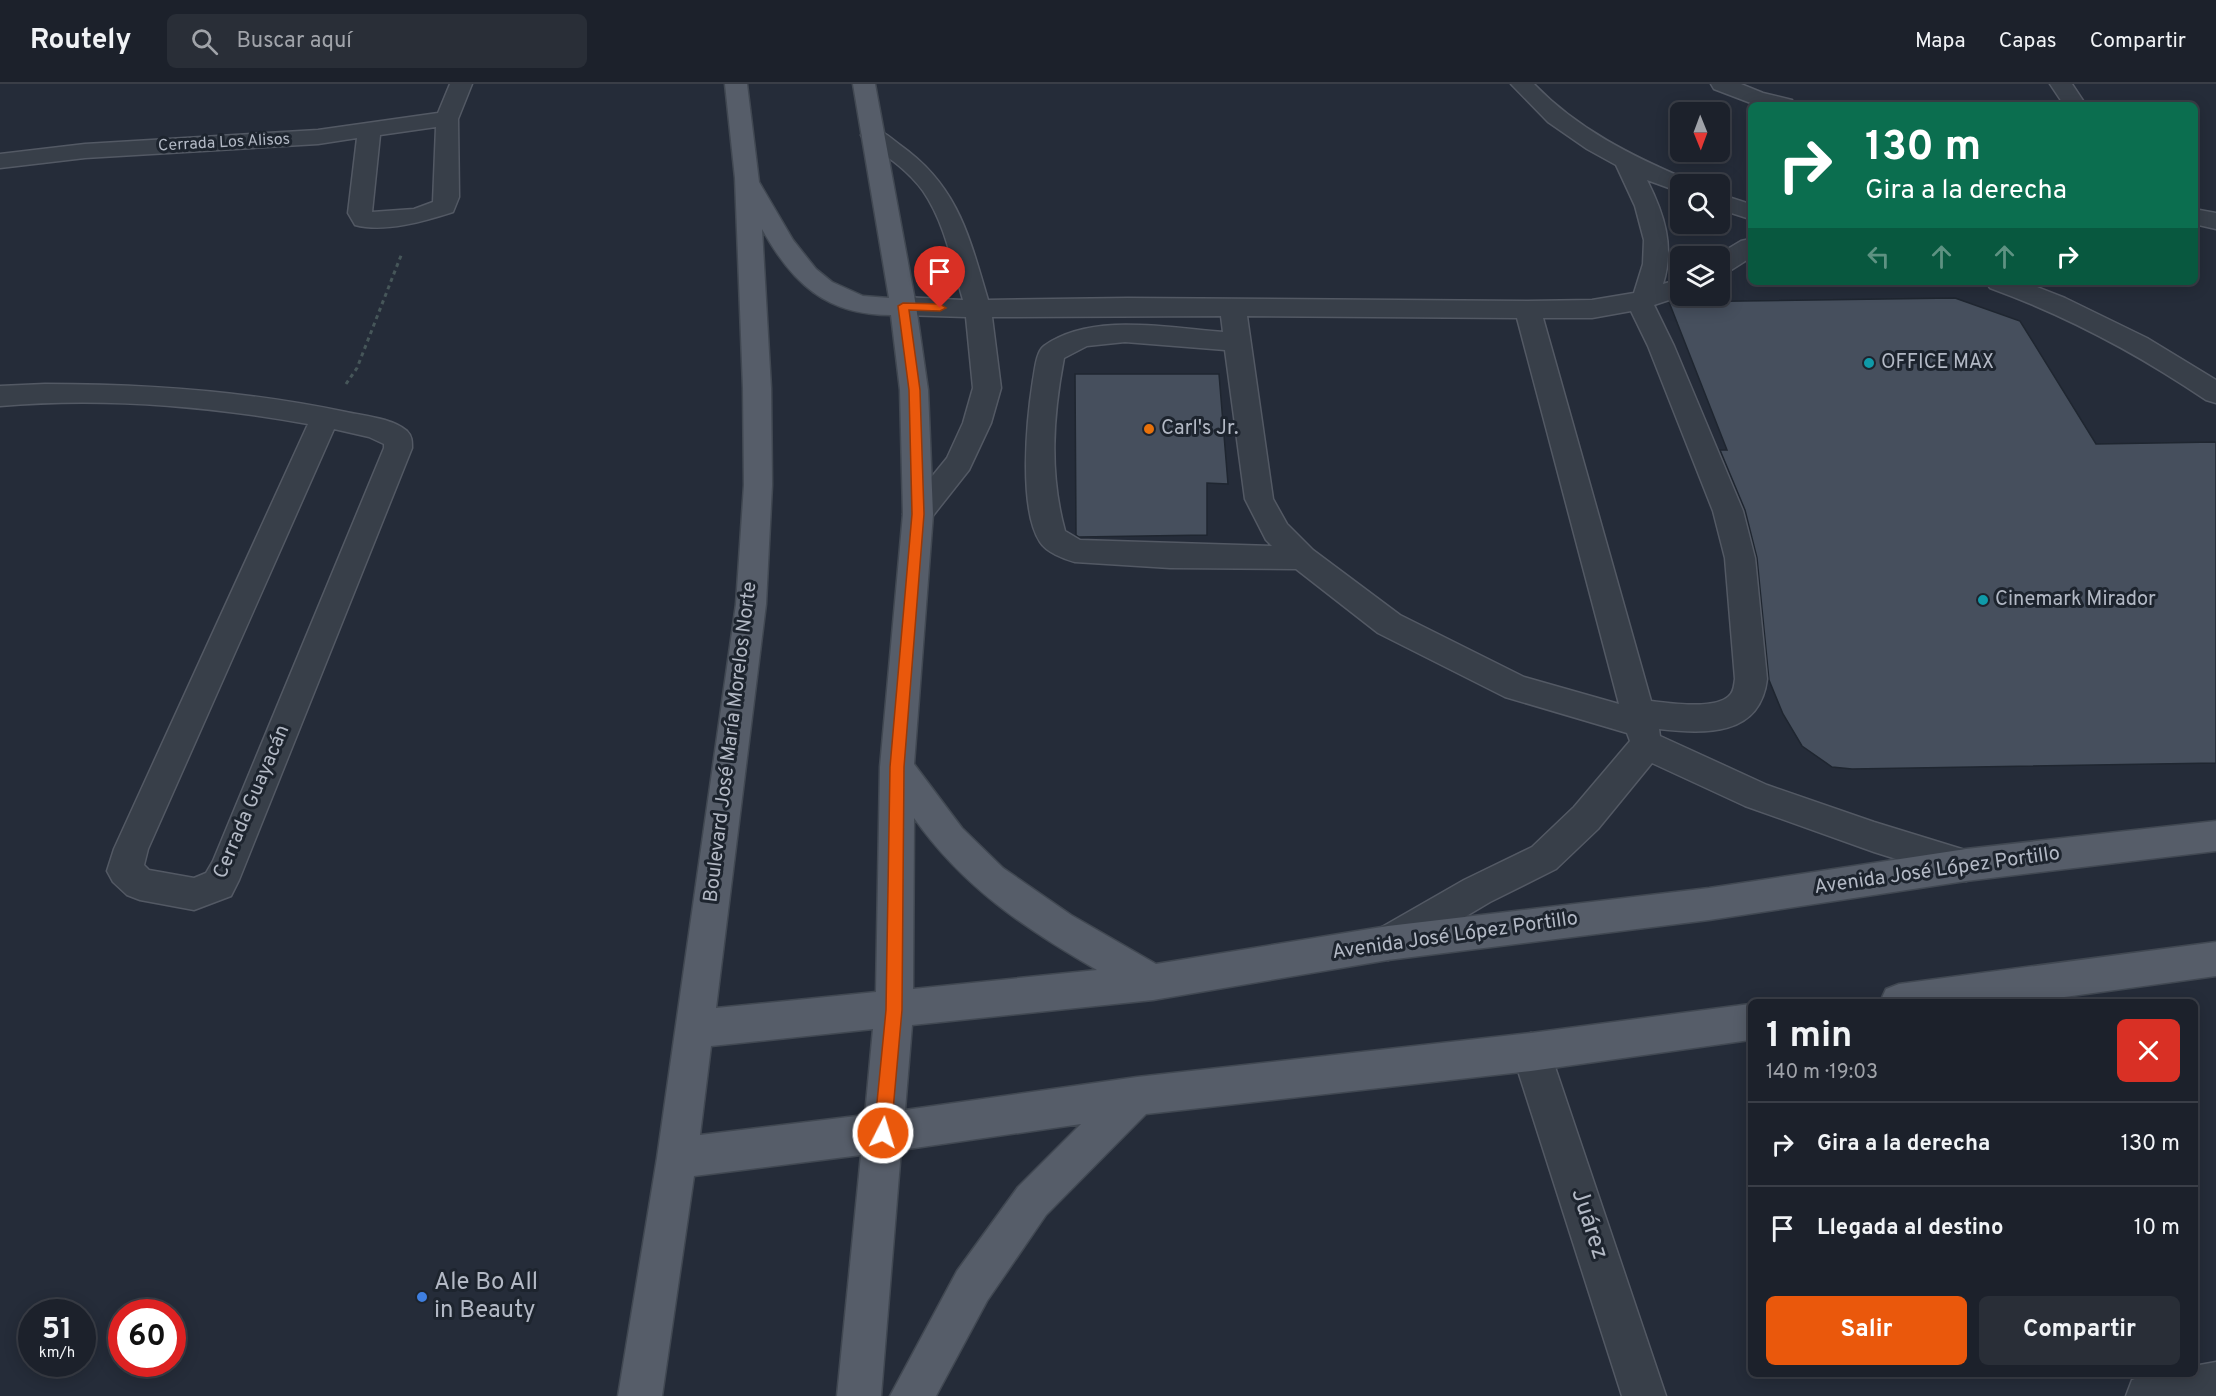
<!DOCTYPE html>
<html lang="es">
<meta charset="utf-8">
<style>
body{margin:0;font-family:Overpass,sans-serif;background:#292e37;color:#f1f3f6;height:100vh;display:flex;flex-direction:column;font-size:22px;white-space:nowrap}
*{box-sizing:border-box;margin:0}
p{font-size:20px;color:#a0a3a9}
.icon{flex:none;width:33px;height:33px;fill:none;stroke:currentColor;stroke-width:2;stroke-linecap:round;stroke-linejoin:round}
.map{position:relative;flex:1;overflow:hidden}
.drawer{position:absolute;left:1748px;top:915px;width:450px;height:378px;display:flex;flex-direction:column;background:#1c212b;border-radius:9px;box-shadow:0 3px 15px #0003,0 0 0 2px #3a3e47}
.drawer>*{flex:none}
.banner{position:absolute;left:1748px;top:18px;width:450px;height:183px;border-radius:9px;box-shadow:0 3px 15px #0003,0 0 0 2px #3a3e47;background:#0b6e4f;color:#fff;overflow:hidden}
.needle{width:39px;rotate:179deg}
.fabs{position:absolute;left:1670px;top:18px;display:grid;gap:12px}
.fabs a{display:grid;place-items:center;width:60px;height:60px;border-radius:9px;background:#1c212b;box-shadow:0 3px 15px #0003,0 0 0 2px #3a3e47;font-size:30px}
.speed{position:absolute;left:18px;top:1215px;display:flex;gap:12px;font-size:30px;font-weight:700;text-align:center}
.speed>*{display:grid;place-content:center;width:78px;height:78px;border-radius:50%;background:#1c212b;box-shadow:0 3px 15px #0003,0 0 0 2px #3a3e47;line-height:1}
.speed small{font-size:15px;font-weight:400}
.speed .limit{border:9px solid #d22;background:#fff;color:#111}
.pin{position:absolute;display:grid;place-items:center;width:51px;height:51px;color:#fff;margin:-62px -26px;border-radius:50% 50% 50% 0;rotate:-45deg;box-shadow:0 0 6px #0007}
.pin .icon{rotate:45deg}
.me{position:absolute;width:66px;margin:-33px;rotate:5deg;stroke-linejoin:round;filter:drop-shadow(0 0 4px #0008)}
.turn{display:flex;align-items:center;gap:21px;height:126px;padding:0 18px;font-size:27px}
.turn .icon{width:78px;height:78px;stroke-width:2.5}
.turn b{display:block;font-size:42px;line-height:51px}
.lanes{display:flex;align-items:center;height:57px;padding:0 18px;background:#0003;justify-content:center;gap:30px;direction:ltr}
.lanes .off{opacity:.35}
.round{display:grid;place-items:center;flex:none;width:63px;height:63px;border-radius:9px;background:#292e37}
.head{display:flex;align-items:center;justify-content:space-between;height:102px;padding:0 18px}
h1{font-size:36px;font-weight:700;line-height:45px}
.button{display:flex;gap:12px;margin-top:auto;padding:12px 18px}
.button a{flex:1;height:69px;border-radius:9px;background:#ea580c;color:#fff;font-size:24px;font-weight:700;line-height:69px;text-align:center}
.button a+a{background:#292e37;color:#f1f3f6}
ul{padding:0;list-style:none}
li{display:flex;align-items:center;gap:18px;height:84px;padding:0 18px;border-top:2px solid #3a3e47}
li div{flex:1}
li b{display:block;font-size:22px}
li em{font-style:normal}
header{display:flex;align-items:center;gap:36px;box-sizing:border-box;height:84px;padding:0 30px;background:#1c212b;border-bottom:2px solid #3a3e47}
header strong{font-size:28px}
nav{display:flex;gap:33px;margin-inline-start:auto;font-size:21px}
.search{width:420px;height:54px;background:#292e37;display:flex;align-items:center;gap:15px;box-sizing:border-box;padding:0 21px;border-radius:9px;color:#a0a3a9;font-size:22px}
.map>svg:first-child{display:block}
.building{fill:#464f5d;stroke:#1f2630;stroke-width:1.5}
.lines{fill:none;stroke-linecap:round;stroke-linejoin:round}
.minor-casing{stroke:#535964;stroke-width:3}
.major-casing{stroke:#414852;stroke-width:3}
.path{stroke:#465659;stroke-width:3;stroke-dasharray:4 4;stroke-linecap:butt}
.minor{fill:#383f49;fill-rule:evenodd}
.major{fill:#565d69;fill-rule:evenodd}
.route{fill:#ea580c;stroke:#983908;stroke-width:1.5}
.culture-dot{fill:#0f9aa8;stroke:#1d242e;stroke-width:2}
.food-dot{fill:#e8710a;stroke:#1d242e;stroke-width:2}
.shop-dot{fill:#3f7fe0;stroke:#1d242e;stroke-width:2}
.labels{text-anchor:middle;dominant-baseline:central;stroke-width:6;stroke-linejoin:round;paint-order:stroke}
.far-street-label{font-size:16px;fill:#b3b9c5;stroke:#1d242e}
.poi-label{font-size:20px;fill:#b3b9c5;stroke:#1d242e;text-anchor:start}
.street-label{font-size:20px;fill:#b3b9c5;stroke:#1d242e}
.near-street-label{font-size:24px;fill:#b3b9c5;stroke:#1d242e}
.near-poi-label{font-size:24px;fill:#b3b9c5;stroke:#1d242e;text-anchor:start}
</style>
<header>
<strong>Routely</strong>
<div class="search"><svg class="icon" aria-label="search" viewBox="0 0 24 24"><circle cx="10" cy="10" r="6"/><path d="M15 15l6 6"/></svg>Buscar aquí</div>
<nav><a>Mapa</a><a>Capas</a><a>Compartir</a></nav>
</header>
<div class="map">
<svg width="2216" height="1312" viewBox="0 0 2216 1312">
<rect width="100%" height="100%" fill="#252c39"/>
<path class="building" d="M1955 214 2020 237 2096 360 2216 358V679L1852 685 1832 683 1802 662 1783 630 1769 596 1757 474 1745 426 1720 366H1727L1669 218Z
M1075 290H1219L1228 400 1207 399V451L1079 453 1076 451Z"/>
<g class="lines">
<g class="minor-casing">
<path id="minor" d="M450 0H472L458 35 459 113 453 128C425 137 385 149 355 141L348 129 357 54 318 60 85 74 0 84V70L85 60 318 46 438 29ZM436 43 433 118 414 125 372 128 380 51Z
M1511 0H1534C1577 45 1632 72 1688 96L1692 100H1680V108L1647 96C1664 130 1675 162 1663 200L1680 195 1681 212 1654 221 1674 262 1743 427 1755 474 1767 595C1760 653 1705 650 1659 645L1660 652 1767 701 1874 738 1978 770 1984 781 1978 792 1966 797 1874 768 1745 722 1652 679 1598 745 1556 785 1490 818 1401 871 1388 876 1375 871 1370 859 1375 847 1464 796 1532 763 1574 723 1630 657 1627 649 1505 613 1378 549 1296 485 1170 484 1075 478C1064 475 1046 468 1040 458 1018 424 1027 334 1033 296 1035 286 1036 268 1044 262 1091 228 1169 244 1223 248L1221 232 992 233 1001 304 991 339 969 386 928 438 918 441 908 438 903 430 908 422 947 374 963 339 973 304 966 233 903 231 894 228 890 222 894 216 903 213 963 216C952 179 945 139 923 107 908 86 885 71 864 56L861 51 864 46C879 42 888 52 900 61 958 102 969 152 988 216L1128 214 1528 217 1592 216 1634 209 1643 180 1644 156 1635 122 1616 81 1587 65 1548 38ZM1631 227 1648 262 1713 427 1725 474 1735 595C1734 601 1734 608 1729 612 1715 626 1669 619 1651 617L1543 234H1592ZM1247 232 1517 234 1619 620 1524 593 1400 531 1313 466 1287 440 1273 415ZM1125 258 1225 266 1245 415 1266 456 1272 462 1080 456 1065 447C1049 389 1053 332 1064 274L1087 262Z
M1711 0H1741L1763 9 1792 16 1795 21H1756L1714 5Z
M2050 0H2072L2086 21H2064Z
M1719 110 1750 120V135L1719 125Z
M2194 125 2216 129V145L2194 140Z
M1750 155V174L1728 188 1719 190V172H1716L1741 157Z
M1986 198H2024L2065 214 2147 254 2216 296V319L2206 316C2138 270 2067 232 1990 204Z
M45 300C146 300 247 307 346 328 364 332 392 334 407 347 412 352 412 357 412 364L239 796 231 812 194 826 140 816 127 811 113 798 107 787 114 765 308 340C208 322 102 313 0 322V302ZM334 345 369 353 384 360V364L213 777 206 789 194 794 149 786 144 781 148 765Z
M1531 949 1545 955 1550 968 1666 1312H1622L1512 968 1517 955Z
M2216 1278V1312H2126L2132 1296 2148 1290H2194V1282Z"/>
</g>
<g class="major-casing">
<path id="major" d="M725 0H747L759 98 793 156 816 185 832 198 863 212 889 214 853 0H875L916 222 928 306 933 430 914 680 962 744 1003 784 1071 831 1156 880 1388 842 1709 804 1966 765 2216 737V767L1966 797 1709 836 1388 876 1153 916 912 941 905 1026 1137 993 1531 949 1750 920V956L1531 987 1146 1030 1046 1131 987 1217 936 1312H890L957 1187 1018 1103 1081 1040 901 1066 881 1312H837L861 1071 694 1092 662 1312H618L657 1074 736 520 744 401 743 304 735 94ZM762 145C792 199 826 231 891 231L900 306 903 430 880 683 876 908 716 924 766 520 772 401 771 304ZM914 734C963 803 1024 844 1097 886L913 905ZM873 945 865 1031 700 1051 711 962Z
M2216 858V892L2029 918H1880L1886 905 1899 900Z"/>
</g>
<path class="path" d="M346 300 357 284 402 169"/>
<use href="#minor" class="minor"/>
<use href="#major" class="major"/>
</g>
<path class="route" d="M903 219 940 220 946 224 940 227 909 226 920 306 924 430 904 683 902 926 891 1049 888 1054 883 1057 877 1054 874 1049 886 926 890 683 912 430 909 306 898 222Z"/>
<g class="culture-dot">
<circle cx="1869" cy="279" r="6"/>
<circle cx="1983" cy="516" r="6"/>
</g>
<circle class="food-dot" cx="1149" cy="345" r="6"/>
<circle class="shop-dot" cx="422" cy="1213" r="6"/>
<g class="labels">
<g class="far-street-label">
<text transform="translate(224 59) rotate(-3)">Cerrada Los Alisos</text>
</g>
<g class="poi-label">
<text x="1881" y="279">OFFICE MAX</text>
<text x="1161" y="345">Carl's Jr.</text>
<text x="1995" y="516">Cinemark Mirador</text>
</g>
<g class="street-label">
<text transform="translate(731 658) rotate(-83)">Boulevard José María Morelos Norte</text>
<text transform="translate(252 718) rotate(-67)">Cerrada Guayacán</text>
<text transform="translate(1937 787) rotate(-8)">Avenida José López Portillo</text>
<text transform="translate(1455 852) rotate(-8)">Avenida José López Portillo</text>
</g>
<g class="near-street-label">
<text transform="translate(1589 1140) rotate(72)">Juárez</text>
</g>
<g class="near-poi-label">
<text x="434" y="1199">Ale Bo All<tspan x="434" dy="28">in Beauty</tspan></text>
</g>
</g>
</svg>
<div class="fabs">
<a><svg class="needle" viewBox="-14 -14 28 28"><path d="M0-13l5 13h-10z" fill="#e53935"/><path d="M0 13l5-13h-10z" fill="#a0a3a9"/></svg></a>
<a><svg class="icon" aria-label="search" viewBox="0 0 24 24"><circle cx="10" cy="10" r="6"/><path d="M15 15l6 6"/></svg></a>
<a><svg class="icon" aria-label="layers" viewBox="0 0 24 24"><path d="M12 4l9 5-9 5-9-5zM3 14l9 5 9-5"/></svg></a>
</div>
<div class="speed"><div>51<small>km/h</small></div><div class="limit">60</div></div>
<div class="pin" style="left:940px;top:224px;background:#d93025"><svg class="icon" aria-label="arrive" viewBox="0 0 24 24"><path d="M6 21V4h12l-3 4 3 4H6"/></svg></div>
<svg class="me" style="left:883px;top:1049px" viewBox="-20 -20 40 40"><circle r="17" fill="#ea580c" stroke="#fff" stroke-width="3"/><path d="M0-11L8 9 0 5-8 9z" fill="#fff"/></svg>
<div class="banner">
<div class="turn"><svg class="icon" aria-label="right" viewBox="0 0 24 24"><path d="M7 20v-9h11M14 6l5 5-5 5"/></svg><div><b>130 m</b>Gira a la derecha</div></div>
<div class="lanes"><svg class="icon off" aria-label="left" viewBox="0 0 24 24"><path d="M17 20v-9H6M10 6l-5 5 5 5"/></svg><svg class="icon off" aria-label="ahead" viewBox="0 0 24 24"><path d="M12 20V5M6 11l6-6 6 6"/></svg><svg class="icon off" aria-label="ahead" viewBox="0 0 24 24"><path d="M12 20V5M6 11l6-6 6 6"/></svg><svg class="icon" aria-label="right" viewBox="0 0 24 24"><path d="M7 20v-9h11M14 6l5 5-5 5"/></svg></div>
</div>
<section class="drawer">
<div class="head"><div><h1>1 min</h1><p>140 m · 19:03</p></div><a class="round" style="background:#d93025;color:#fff"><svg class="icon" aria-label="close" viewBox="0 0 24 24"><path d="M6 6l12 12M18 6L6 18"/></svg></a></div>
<ul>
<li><svg class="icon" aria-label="right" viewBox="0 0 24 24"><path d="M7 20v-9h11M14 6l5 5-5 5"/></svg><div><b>Gira a la derecha</b></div><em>130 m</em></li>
<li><svg class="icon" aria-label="arrive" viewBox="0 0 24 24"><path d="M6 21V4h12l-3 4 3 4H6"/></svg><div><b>Llegada al destino</b></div><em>10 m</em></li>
</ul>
<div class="button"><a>Salir</a><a>Compartir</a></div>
</section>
</div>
